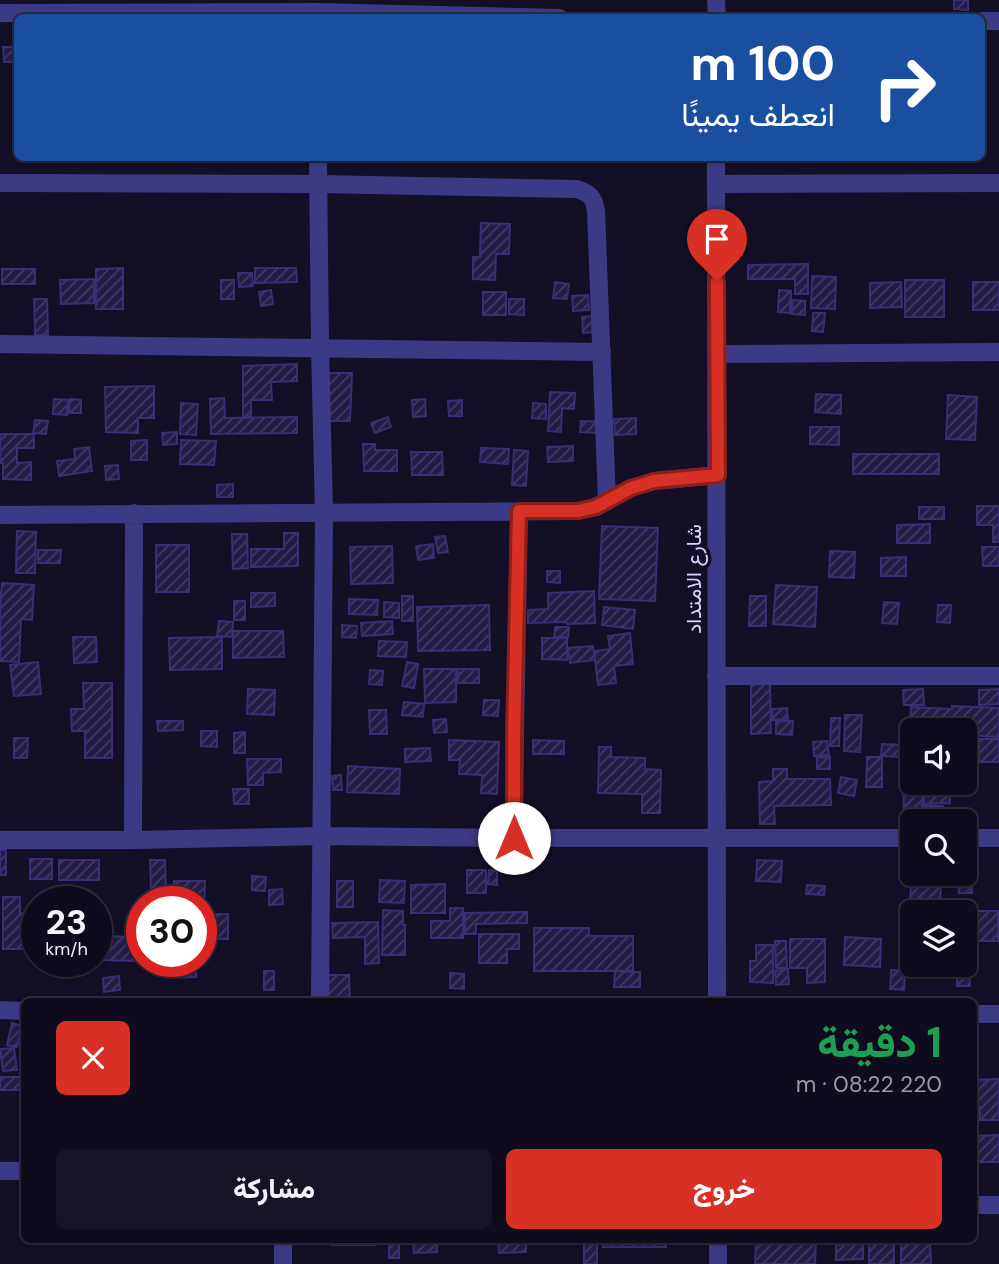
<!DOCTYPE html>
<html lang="ar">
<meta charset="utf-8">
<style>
body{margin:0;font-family:"DM Sans",Vazirmatn,sans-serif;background:#171425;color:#f1f3f6;direction:rtl;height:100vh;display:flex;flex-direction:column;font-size:26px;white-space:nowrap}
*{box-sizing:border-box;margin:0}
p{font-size:23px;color:#9b9ba3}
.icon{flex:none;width:38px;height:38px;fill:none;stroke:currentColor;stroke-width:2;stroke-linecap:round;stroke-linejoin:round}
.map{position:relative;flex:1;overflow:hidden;direction:ltr}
.panel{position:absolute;left:21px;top:998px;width:956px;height:245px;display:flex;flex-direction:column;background:#0e0b1c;border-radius:10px;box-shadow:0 2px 5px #0004,0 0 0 2px #2e2b3b;direction:rtl}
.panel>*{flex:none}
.hud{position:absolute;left:14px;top:14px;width:971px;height:147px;border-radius:10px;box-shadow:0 2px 5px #0004,0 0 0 2px #2e2b3b;direction:rtl;background:#1a4fa0;color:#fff;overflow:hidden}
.buttons{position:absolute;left:900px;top:718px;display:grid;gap:14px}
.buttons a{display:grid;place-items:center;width:77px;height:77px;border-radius:10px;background:#0e0b1c;box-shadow:0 2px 5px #0004,0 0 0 2px #2e2b3b;font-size:35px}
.speed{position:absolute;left:21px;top:886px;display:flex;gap:14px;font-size:35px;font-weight:700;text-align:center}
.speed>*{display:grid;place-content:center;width:91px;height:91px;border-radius:50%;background:#0e0b1c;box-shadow:0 2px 5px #0004,0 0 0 2px #2e2b3b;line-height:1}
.speed small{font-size:18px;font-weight:400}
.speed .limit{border:10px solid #d22;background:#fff;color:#111}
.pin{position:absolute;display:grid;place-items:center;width:60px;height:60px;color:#fff;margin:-72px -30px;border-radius:50% 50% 50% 0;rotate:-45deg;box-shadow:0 0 7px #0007}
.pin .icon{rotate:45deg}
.me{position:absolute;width:77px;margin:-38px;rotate:0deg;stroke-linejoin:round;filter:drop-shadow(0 0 5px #0008)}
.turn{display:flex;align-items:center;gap:24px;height:147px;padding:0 35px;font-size:32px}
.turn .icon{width:91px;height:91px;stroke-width:2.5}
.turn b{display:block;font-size:49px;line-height:60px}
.round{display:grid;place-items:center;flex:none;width:74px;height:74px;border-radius:10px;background:#171425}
.head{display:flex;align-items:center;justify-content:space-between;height:119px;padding:0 35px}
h1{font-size:42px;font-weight:800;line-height:52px;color:#1e9e55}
.cta{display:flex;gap:14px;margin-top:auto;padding:14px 35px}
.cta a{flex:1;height:80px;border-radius:10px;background:#d93025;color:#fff;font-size:28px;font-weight:800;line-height:80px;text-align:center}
.cta a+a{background:#171425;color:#f1f3f6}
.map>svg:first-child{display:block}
.building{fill:url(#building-hatch);stroke:#3b2d73;stroke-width:2}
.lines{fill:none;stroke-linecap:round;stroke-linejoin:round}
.minor{stroke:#3d3a85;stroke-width:18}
.tertiary{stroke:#3d3a85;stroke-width:18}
.route-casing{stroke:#8d1f18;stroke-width:18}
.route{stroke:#d93025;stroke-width:12}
.labels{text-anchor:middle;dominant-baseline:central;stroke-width:7;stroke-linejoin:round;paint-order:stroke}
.street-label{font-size:21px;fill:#d9d4ff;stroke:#130f26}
</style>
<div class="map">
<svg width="999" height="1264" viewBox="0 0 999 1264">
<defs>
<pattern id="building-hatch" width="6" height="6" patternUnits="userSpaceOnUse" patternTransform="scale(1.75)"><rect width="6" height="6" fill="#241b47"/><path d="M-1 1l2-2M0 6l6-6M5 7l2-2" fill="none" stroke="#433b63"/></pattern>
</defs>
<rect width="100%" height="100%" fill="#130f26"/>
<path class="building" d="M954 0H968V10L954 9Z
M3 47H16L17 62H4Z
M481 223 510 224 509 254H496L495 280 473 279V257H480Z
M808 264V294H795V279H748V265Z
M123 268V309H96V269Z
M255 268H296L297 282 255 283Z
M2 269H35V284H2Z
M238 273H252L253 286 239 287Z
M812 276 836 277 835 309 811 308Z
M94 279V303L61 304 60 280Z
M221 280H234V299H221Z
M905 280H944V317H905Z
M555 282 569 284 567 299 553 298Z
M901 282 902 307 870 308V283Z
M973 282H999V310H973Z
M271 290 273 304 261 306 259 292Z
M779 290 791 291 790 313 778 312Z
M483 292H506V315H483Z
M588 295 589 310 573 311 572 296Z
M34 299H47L48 335H35Z
M509 299H524V315L509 314Z
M792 300 805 301V315L792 314Z
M813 313H825L823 332 812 331Z
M593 316 594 332 583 333 582 317Z
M297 364V381L271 382 272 400H251V416H243V366Z
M328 373H352L350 421H326Z
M154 386V418H138V433L106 432 105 387Z
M550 392 575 393 574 409 562 408 561 432 548 431Z
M816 394 841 395V414L815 412Z
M948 395 977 397 975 440 946 439Z
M224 398 225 418 297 417V433L211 434 210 399Z
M54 399 68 400 67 415 53 414Z
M70 399 81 400V413H69Z
M425 399 426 416 413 417 412 400Z
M462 400V416H449L448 401Z
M181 403 198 404 196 435 180 434Z
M533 403 546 404V419L532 418Z
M388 417 391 427 375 433 371 423Z
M636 418V434L615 435 614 419Z
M35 420 48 421 46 434 33 433Z
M581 421 604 422 603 433 580 432Z
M810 427H839V445L810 444Z
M177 432V444L163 445 162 433Z
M0 434H34V448H17V463L31 462V480L3 479V463H0Z
M147 440V460H131V441Z
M181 440 216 441 214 465 180 464Z
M363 444H375V450H397V471H364Z
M573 446V461L548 462 547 447Z
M89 447 92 471 59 476 57 461 75 459 74 449Z
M481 448 509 449 508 464 480 462Z
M514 450 528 451 526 486 512 485Z
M411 452H442L443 475H412Z
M853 454H939V474H853Z
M118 465 119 479 106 480 105 466Z
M233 484V497H217V485Z
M977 506H999V542H993V525H977Z
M919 507H944V519H919Z
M930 524V543H897V525Z
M602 526 658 528 655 601 599 599Z
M17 531 36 532 35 573H16Z
M284 533H298V566L251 567V549H284Z
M232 534H247L248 568 233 569Z
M445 536 448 552 438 553 435 537Z
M433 544 434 558 418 560 416 546Z
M156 545H189V592H156Z
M392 546 393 583 351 584 350 547Z
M982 547H999V566H983Z
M38 550H61L60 563H38Z
M830 551 855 552 854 578 829 577Z
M906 557V576H881V558Z
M547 571H560V583L547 582Z
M2 583 34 585 32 620 21 619 19 662 0 661V608Z
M776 585 817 587 815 627 773 624Z
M594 591 595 623 567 624 566 622 528 623V610L548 609V593Z
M251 593H275V606L251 607Z
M402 596H413V621H402Z
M750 596H766V626H749Z
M349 599 378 600 377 615 349 614Z
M234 601H245V620H234Z
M384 602 399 603V618L384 617Z
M884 602 899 603 897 624 882 623Z
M489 605 490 650 418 651 417 607Z
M938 605H951L950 623 937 622Z
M604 607 635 610 633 629 602 625Z
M219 621 233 622 232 637 217 636Z
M392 621 393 634 362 636 361 623Z
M342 625 357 626 356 638 342 637Z
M555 627H569L568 637H554Z
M233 631H283L284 657 233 658Z
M630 633 633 664 614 666 616 683 598 685 594 651 610 649 608 636Z
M73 637H96L97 662 74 663Z
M222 637V669L170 670 169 638Z
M542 638H567V660L542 659Z
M379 641 407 642 406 657 378 656Z
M593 646 595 660 570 663 568 648Z
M38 662 41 694 14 696 10 665Z
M407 662 418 664 414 688 402 686Z
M424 669H456V702L425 703Z
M458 669H479V683H458Z
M370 670 383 671 382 685 369 684Z
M751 682H770L771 733 751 734Z
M83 683H112V758H85V731H72L71 709H84Z
M248 689 275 690 274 715 247 714Z
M923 689 924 705H904L903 690Z
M999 689V704L979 705V690Z
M484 700H499L498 716 483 715Z
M404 702 424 704 423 717 402 715Z
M952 706 999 708V737L964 735V730H912V733H910L911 707 952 709Z
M787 708 788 719 772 720V709Z
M369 710H386L387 734H370Z
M845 715H862L860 752 844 751Z
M831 718H840L839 746H830Z
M446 719 447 732 434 733 433 720Z
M157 721H183V730L158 731Z
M776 721H793L792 735 776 734Z
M201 731H217V747L201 746Z
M245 732V753H234V733Z
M14 738H28L27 758H14Z
M979 739H999V762H979Z
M449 740 499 742 497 794 481 793 482 775 459 774 460 760H449Z
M533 740 564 741V754H533Z
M827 741 829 755 814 756 813 742Z
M882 744 902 745V757L881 756Z
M599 747H611V757L645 758V769L661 770 660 813H642V794L598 793Z
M430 748 431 761 405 762V749Z
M903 752H912V782H922V806H943V821L904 822Z
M817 757H830V769H817Z
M867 757H882V787H866Z
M247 759H281V772L263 773V785H248Z
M348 766 400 769 399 794 347 792Z
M773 769H787V779H830L831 805 774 806 775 824H760L759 782 773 781Z
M341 775 342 790H333L332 776Z
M841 777 857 780 854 796 838 793Z
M923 782H949L950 803 924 804Z
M233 789H249V804H234Z
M0 850H6V875H0Z
M30 859H52V879H30Z
M59 860H99V880H59Z
M150 860H165L166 893H151Z
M757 860 782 861 781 882 756 881Z
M467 870H486V893H467Z
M489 870 497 871V885L488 884Z
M971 872 972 893H959L958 873Z
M252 876 266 877 265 891 252 890Z
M380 880 405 881 404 903 379 902Z
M174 881H205L204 909H201V901H187V895H174Z
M337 881H353V907H337Z
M911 882 941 884 940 903 910 901Z
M445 884V913H411V885Z
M807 885 825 886 824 895 806 894Z
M282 889 283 904 269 905V890Z
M3 897H20V913H23V949H3Z
M450 908H463V938H431V921H450Z
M383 910 403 911V925H405V955H382Z
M971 911H998V941H971Z
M527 912V923L476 924V934H465V913Z
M964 912H970L969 967H937V964H964Z
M201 914H228V939H202Z
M378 922 379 963 365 964V937L333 938 332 923Z
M534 928H589V936H633V971H534Z
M479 934H519V949H507V963H479Z
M104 936 135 937 134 961 102 960Z
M845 937 881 939 880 967 844 965Z
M790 939H825V982L807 983V968H790Z
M775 941H786L787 968H776Z
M756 945H773V983L750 982V961H756Z
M169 961H196V977L169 978Z
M788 969 789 984 776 985 775 971Z
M957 969H969L970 986H957Z
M891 970 905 971 904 990 890 989Z
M264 971H274V990H264Z
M615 971 640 972V987H614Z
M450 973 464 974V989L450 988Z
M325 975H349L350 1001H325Z
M119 976 120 990 104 992 103 978Z
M12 1023 22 1026 17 1047 7 1045Z
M14 1048 17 1070 3 1071 0 1049Z
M0 1077H24V1090H0Z
M999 1079V1120H980V1106H973V1080Z
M999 1135V1162H973V1136Z
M331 1239H375V1245H331Z
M498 1239H526V1252L499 1253Z
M603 1239H666V1247H603Z
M756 1239H816L815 1264H755Z
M437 1241V1252L414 1253 413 1242Z
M584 1241H597V1264H584Z
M869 1241H894V1264H869Z
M930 1242 931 1264H901V1243Z
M389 1243H399V1258H389Z
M863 1244V1259L836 1260V1245Z"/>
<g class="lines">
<path class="minor" d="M0 13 317 12 559 18
M982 21H999
M318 158 320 348 324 512 320 1001
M0 183 319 184 577 189C589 193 594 197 596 211L607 502
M716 184 999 183
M0 344 602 352
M717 354 999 352
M0 515 578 511 596 507 631 488 654 481 718 475
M716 676H999
M514 838 515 736 519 511
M964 838H999
M0 840H133L321 836 514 838H912
M133 840 134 513
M0 1010 24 1011
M973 1014H999
M0 1171H24
M973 1205H999
M283 1264V1239"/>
<path class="tertiary" d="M716 0 717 18
M716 158 717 1001
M718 1239V1264"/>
</g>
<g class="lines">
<g class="route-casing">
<path id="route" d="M514 838V736L519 511H578L596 507 631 488 654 481 718 475 717 281"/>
</g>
<use href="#route" class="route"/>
</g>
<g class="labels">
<g class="street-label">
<text transform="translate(694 579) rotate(-90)">شارع الامتداد</text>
</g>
</g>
</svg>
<div class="buttons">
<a><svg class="icon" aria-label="sound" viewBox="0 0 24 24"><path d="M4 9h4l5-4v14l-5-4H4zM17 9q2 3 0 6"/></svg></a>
<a><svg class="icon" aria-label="search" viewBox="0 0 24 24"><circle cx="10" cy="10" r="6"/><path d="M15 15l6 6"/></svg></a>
<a><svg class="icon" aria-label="layers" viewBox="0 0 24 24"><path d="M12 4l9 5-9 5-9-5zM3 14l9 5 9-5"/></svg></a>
</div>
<div class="speed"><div>23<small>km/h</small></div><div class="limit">30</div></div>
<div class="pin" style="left:717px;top:281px;background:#d93025"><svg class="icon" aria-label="arrive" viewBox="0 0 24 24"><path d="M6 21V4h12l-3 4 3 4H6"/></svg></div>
<svg class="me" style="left:514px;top:838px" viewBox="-20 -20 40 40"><circle r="19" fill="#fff"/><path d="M0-13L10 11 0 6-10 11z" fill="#d93025"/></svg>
<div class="hud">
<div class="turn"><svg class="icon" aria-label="right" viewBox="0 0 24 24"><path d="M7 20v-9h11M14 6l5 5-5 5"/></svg><div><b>100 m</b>انعطف يمينًا</div></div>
</div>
<section class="panel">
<div class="head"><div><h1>1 دقيقة</h1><p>220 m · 08:22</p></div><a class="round" style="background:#d93025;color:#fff"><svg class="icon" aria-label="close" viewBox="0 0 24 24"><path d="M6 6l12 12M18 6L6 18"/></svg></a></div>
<div class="cta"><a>خروج</a><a>مشاركة</a></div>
</section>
</div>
